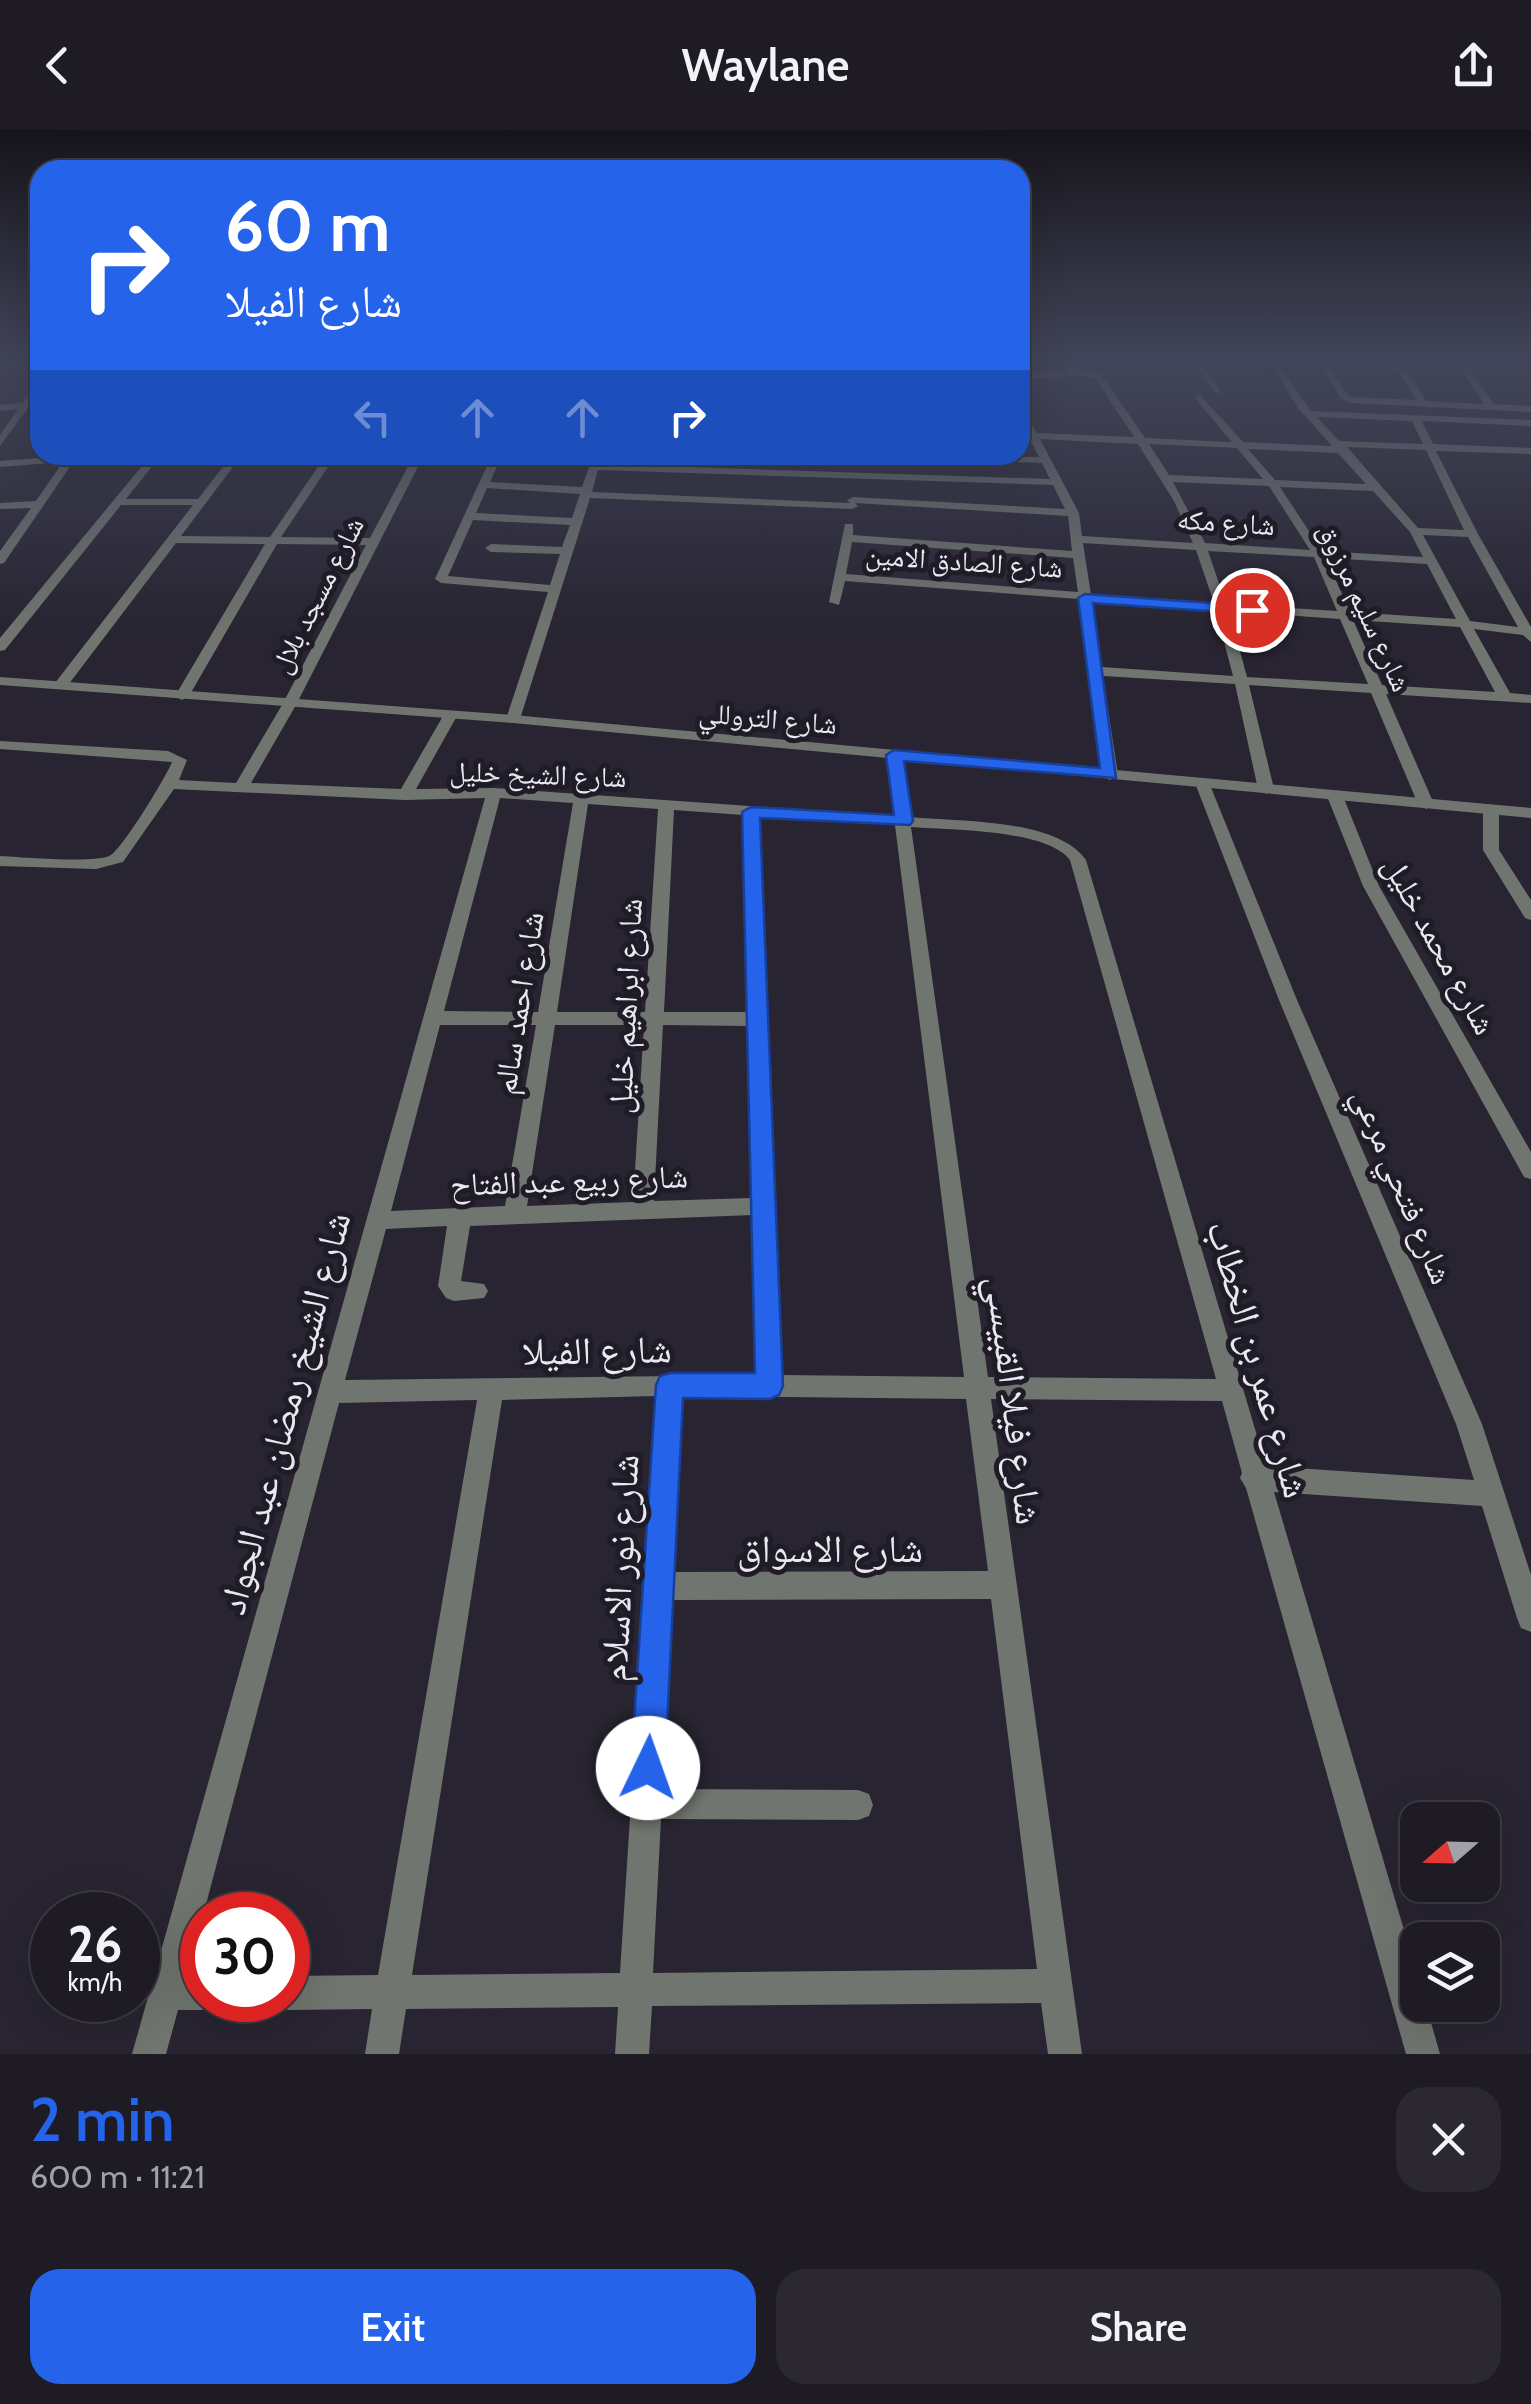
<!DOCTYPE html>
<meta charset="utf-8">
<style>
body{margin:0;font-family:Cabin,"Noto Naskh Arabic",sans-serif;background:#2b2832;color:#f1f3f6;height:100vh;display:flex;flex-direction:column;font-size:38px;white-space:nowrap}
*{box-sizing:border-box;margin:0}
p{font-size:32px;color:#a1a1a7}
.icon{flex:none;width:55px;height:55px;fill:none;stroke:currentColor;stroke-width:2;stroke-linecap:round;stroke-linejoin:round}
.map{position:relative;height:1924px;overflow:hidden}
.details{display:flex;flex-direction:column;background:#1e1b25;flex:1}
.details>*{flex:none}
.top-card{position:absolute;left:30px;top:30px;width:1000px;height:305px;border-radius:30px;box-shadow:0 10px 40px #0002,0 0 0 2px #3c3942;background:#2563eb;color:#fff;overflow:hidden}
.needle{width:65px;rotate:250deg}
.fabs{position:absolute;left:1400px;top:1672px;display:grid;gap:20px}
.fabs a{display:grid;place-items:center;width:100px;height:100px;border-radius:20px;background:#1e1b25;box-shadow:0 10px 40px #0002,0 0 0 2px #3c3942;font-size:50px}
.speed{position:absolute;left:30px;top:1762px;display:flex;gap:20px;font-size:50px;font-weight:700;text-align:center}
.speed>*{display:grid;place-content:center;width:130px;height:130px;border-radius:50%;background:#1e1b25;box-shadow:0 10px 40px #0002,0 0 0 2px #3c3942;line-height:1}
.speed small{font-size:25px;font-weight:400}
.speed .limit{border:15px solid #d22;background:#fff;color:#111}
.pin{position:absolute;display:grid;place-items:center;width:85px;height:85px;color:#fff;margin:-42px;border:5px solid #fff;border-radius:50%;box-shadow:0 2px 10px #0007}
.me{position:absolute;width:110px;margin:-55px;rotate:3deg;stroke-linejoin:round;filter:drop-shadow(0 0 8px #0008)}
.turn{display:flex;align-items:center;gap:35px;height:210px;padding:0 30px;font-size:45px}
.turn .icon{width:130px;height:130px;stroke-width:2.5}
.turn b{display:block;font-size:70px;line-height:85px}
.lanes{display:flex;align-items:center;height:95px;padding:0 30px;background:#0003;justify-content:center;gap:50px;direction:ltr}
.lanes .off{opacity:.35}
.round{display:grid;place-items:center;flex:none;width:105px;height:105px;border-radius:30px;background:#2b2832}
.overview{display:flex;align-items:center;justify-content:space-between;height:170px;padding:0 30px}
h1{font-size:60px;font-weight:600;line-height:75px;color:#2563eb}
.button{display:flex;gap:20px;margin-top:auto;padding:20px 30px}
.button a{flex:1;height:115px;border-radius:30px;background:#2563eb;color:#fff;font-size:40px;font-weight:600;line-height:115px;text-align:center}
.button a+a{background:#2b2832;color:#f1f3f6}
header{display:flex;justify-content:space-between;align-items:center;height:130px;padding:0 30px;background:#1e1b25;font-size:45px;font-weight:600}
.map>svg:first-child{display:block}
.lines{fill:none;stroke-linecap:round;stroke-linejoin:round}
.minor{fill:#70756f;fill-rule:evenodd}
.tertiary{fill:#70756f;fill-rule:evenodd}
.route{fill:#2563eb;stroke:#184099;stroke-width:2.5}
.labels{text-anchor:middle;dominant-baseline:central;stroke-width:10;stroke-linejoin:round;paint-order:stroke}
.far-street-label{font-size:28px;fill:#e9e7ef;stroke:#1f1b27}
.street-label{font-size:32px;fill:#e9e7ef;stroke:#1f1b27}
.near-street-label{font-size:38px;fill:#e9e7ef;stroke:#1f1b27}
</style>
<header><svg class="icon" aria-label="back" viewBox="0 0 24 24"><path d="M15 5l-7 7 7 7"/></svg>Waylane<svg class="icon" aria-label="share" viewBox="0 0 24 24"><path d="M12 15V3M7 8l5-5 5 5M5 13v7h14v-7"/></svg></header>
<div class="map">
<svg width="1531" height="1924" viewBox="0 0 1531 1924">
<rect width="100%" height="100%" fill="#282431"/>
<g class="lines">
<path class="minor" d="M1060 233 1101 244 1145 308 1232 312 1195 268 1200 265 1243 312 1332 316 1298 278 1270 233H1278L1311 281 1531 290V296L1422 291 1433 314 1531 318V324L1436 321 1478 404 1531 497V512L1523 505 1474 499 1510 563 1531 565V573L1386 564 1434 674 1426 679 1418 674 1371 563 1249 555 1274 659 1266 664 1258 659 1235 554 1103 546 1118 645 1110 650 1102 645 1079 469 845 451 839 475 829 472 845 394H853V405L1072 421 1068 386 855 373 858 376 852 379 590 368 520 589 513 593 506 589 548 462 441 453 435 449 492 325H502L490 352 582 357 593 325H603L600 334 1050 349 1042 333 904 328 899 325 1039 327 1020 290V277L1037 303 1134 307 1095 248 1079 246 1020 249V243L1067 241ZM1317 287 1412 291 1423 314 1339 311ZM1040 309 1138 314 1174 371 1193 413 1082 406 1079 383ZM1149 314 1237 318 1263 349 1169 345ZM1347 317 1426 320 1464 400 1418 398ZM1248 319 1338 323 1366 354 1275 350ZM598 340 1053 355 1065 379 853 367 847 370 850 373 592 362ZM1173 352 1269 356 1310 420 1205 413ZM1280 357 1373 361 1410 402 1423 427 1322 421ZM487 358 580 364 572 388 476 383ZM473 390 570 395 562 417 491 414 485 418 491 422 560 424 550 455 448 446ZM1423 405 1468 407 1518 497 1470 491ZM852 412 1073 428 1078 462 846 444ZM1083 413 1196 420 1214 473 1091 465ZM1208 421 1314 427 1337 481 1226 474ZM1326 428 1427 434 1456 489 1350 482ZM1092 472 1216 481 1233 546 1102 537ZM1229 481 1340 489 1368 554 1247 547ZM1353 490 1460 497 1495 562 1382 555Z
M1194 233H1202L1221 263H1215Z
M1320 233H1328L1347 264 1352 267 1416 270 1401 246 1379 233C1405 232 1414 251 1426 271L1484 274 1457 233H1465L1494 274 1531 276V282L1350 273 1340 268Z
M1526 233H1531V237L1528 236Z
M40 250V260L32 272 38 275 28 278 0 316V305L18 279 0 281V275L22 273Z
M78 325 4 433 0 434V421L31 378 0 379V373L36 371 63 332 0 337V331Z
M151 325H161L126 369H198L232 325H242L181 406 270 407 326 325H336L281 407 370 408 414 325H424L296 575 251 653 401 659 443 586 450 582 457 586 416 659 494 658 894 686 887 625 894 621 901 625 910 687C959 692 1056 688 1086 730L1266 1336 1474 1350 1456 1294 1279 870 1195 653 1203 648 1208 650 1297 870 1482 1294 1531 1445V1502L1521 1498 1517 1488 1482 1376 1274 1362 1418 1847V1875H1426L1440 1924H1406L1246 1358 1240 1348 1242 1343 1222 1271 991 1269 1082 1924H1048L1041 1873 652 1876 649 1924H615L618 1877 406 1879 399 1924H365L372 1879 288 1880 276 1875 274 1870H288V1846L378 1845 477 1270 339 1273 187 1846H202V1870H216L214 1875 202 1880H178L166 1924H132L485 668 405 670 174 659 123 732 96 739 0 736V726C20 727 97 734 111 725 124 716 165 649 172 632L0 619V611L168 621 187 630 179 650 236 653 282 575 366 415 277 414 189 566 182 570 175 566 265 414 176 413 65 559H55V553L193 375H121L5 520 0 521V508ZM500 668 573 673 538 882 444 881ZM588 674 658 679 645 882H557ZM674 680 743 685 748 882H664ZM759 686 895 695 964 1247 781 1245ZM911 697C950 700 1046 699 1070 730L1216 1249 988 1247ZM440 895H536L505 1076 391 1081ZM555 895H644L633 1072 527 1076ZM663 895 748 896 752 1068 654 1071ZM753 1085 757 1245 345 1250 386 1099 447 1096 438 1156 446 1168 454 1171 484 1168 488 1161 484 1154 461 1151 470 1096ZM657 1266 620 1843 412 1845 502 1270ZM682 1266 966 1269 988 1441 673 1442ZM991 1469 1037 1839 653 1843 661 1689 858 1690 869 1686 873 1675 869 1664 858 1660 662 1659 672 1470Z
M1335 661 1343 666 1379 756 1531 1022V1049L1524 1047 1363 756 1327 666Z
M1491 675 1499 680V720L1531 770V790L1525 788 1483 720V680Z"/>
<path class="tertiary" d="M0 547 513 585 1531 678V688L513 593 0 555Z"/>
</g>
<linearGradient id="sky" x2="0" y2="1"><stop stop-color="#16141b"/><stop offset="0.46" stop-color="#42455a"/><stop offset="1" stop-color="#42455a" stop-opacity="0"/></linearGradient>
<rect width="1531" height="502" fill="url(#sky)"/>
<path class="route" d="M1085 464 1252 476 1259 480 1252 484 1093 473 1116 648 904 631 913 691 910 695 760 688 783 1256 779 1265 770 1269 683 1268 665 1638 660 1650 648 1655 636 1650 631 1638 656 1255 660 1246 670 1243H755L742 682 751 677 894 685 886 625 894 620 1100 638 1078 468Z"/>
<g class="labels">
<g class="far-street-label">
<text transform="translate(1226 392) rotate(4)">شارع مكه</text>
<text transform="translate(964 431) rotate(4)">شارع الصادق الامين</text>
<text transform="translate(317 465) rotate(-63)">شارع مسجد بلال</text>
<text transform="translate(1365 477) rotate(65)">شارع سليم مرزوق</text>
<text transform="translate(768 588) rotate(5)">شارع التروللي</text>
<text transform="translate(538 644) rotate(2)">شارع الشيخ خليل</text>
</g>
<g class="street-label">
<text transform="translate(1440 815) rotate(61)">شارع محمد خليل</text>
<text transform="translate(518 873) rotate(-81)">شارع احمد سالم</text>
<text transform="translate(625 876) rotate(-87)">شارع ابراهيم خليل</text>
<text transform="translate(569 1050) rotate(-2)">شارع ربيع عبد الفتاح</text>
<text transform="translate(1403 1056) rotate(67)">شارع فتحي مرعي</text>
</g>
<g class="near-street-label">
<text transform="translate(597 1220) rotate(-1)">شارع الفيلا</text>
<text transform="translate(1259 1229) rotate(74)">شارع عمر بن الخطاب</text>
<text transform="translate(1015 1270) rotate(83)">شارع فيلا القبيسي</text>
<text transform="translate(284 1283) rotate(-75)">شارع الشيخ رمضان عبد الجواد</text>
<text x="830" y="1418">شارع الاسواق</text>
<text transform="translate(619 1438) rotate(-87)">شارع نور الاسلام</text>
</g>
</g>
</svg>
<div class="fabs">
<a><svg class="needle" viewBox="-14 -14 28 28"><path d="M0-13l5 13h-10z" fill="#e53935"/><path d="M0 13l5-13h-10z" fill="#a1a1a7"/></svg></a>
<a><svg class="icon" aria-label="layers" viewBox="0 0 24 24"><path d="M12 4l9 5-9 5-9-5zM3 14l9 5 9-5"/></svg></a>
</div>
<div class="speed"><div>26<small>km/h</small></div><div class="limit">30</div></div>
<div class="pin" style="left:1252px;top:480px;background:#d93025"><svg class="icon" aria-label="arrive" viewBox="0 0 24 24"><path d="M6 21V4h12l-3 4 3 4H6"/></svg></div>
<svg class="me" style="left:648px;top:1638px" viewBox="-20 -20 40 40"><circle r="19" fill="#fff"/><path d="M0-13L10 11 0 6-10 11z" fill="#2563eb"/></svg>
<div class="top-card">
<div class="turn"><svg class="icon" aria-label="right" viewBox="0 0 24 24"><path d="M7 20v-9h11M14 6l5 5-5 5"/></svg><div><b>60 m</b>شارع الفيلا</div></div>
<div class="lanes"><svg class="icon off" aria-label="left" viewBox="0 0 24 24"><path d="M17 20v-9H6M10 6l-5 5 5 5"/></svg><svg class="icon off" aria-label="ahead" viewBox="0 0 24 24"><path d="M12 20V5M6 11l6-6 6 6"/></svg><svg class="icon off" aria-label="ahead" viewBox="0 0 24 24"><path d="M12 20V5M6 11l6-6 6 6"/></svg><svg class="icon" aria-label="right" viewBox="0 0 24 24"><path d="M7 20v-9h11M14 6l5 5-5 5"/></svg></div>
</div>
</div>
<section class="details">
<div class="overview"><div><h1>2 min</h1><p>600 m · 11:21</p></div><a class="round"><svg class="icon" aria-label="close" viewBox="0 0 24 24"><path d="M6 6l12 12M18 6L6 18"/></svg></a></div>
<div class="button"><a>Exit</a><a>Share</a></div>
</section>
